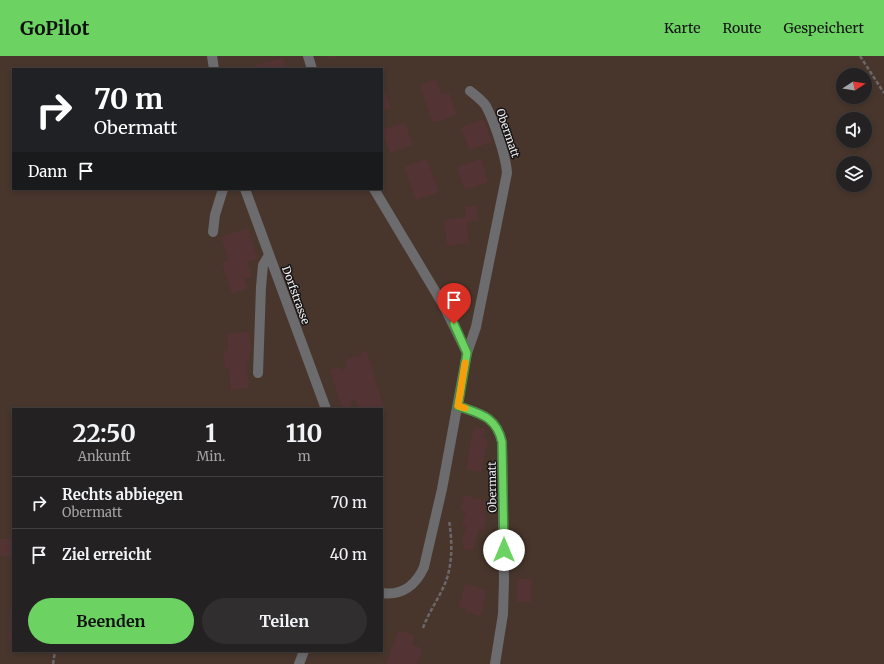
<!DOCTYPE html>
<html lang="de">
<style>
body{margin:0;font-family:Merriweather,serif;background:#302e2f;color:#f1f3f6;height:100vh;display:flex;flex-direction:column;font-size:15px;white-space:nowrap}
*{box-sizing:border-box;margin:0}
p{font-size:13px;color:#a3a3a5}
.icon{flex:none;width:22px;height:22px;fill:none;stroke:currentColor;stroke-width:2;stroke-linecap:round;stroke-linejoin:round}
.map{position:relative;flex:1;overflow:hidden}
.details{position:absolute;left:12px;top:352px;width:371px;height:244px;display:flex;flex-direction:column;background:#242122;border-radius:0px;box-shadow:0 2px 6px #0003,0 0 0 1px #413e40}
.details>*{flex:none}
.hud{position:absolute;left:12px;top:12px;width:371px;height:122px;border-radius:0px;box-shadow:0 2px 6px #0003,0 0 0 1px #413e40;background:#202124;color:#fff;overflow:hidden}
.needle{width:26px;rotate:78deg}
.fabs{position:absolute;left:836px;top:12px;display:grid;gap:8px}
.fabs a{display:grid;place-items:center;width:36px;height:36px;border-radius:50%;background:#242122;box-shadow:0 2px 6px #0003,0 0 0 1px #413e40;font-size:20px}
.pin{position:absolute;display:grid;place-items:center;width:34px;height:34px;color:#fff;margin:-41px -17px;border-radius:50% 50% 50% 0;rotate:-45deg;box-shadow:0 0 4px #0007}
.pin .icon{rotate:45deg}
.me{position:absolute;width:44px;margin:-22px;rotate:0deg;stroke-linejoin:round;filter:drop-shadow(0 0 3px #0008)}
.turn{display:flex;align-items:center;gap:14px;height:84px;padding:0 16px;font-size:18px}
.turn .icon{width:52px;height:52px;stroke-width:2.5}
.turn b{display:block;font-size:28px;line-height:34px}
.then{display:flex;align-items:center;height:38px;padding:0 16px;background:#0003;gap:8px;font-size:15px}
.eta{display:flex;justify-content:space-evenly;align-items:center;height:68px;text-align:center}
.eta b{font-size:24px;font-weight:700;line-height:28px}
.button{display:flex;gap:8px;margin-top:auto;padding:8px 16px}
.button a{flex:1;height:46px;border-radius:24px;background:#6cd362;color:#111;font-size:16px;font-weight:700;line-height:46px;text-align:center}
.button a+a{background:#302e2f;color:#f1f3f6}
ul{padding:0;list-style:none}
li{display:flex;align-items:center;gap:12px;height:52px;padding:0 16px;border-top:1px solid #413e40}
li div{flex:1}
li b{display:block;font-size:15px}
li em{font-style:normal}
header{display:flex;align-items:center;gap:24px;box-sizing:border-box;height:56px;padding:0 20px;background:#6cd362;color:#111}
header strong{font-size:19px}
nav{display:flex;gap:22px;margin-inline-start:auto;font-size:14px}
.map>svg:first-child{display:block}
.green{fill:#48362c;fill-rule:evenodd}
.building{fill:#543334}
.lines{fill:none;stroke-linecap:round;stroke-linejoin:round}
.path{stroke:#6b6869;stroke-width:2.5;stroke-dasharray:4 2;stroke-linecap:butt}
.minor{stroke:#6c6b6d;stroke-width:10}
.route-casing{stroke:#468940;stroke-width:10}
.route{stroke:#6cd362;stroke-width:7}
.slow{stroke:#f59e0b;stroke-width:7}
.labels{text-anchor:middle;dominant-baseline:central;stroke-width:3;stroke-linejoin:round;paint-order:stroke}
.street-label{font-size:11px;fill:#efedee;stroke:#171516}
</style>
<header>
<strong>GoPilot</strong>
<nav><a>Karte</a><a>Route</a><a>Gespeichert</a></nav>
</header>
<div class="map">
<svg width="884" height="608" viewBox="0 0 884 608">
<rect width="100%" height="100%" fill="#302c2e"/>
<path class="green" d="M0 0H884V608H0ZM13 13H382V133H13ZM843 19H865V41H843ZM843 63H865V85H843ZM843 107H865V129H843ZM13 353H382V595H13Z"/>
<path class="building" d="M328 0H338V1L329 3Z
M283 2 286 13H257L256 9Z
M433 24 437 25 441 39 449 36 457 59 433 67 420 29Z
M382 27 391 52 382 55Z
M484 63 492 86 469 94 461 71Z
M405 66 413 89 390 97 382 74Z
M427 103 439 136 416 144 404 111Z
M481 103 488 126 465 134 457 111Z
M477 150 478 165 467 166 469 189H466V187L447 190 444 164 466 161 465 151Z
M248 172 258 203 247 206 252 221 245 223 248 233 232 238 222 207 229 204 221 181Z
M249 276 251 298 249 299V307L247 308 249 332 231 334 229 312H225L223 295H228L227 277Z
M367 295 384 353H359L356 343 351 345 352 350 342 353 330 314 340 311 341 314 347 312 345 304 362 299 361 296Z
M474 370 485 373 483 382 488 383 481 416 466 413Z
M464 439 487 445 484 458 487 459 484 474 479 473 473 495 463 493 464 487 462 486 466 470 462 469 466 455 461 454Z
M0 483H13V501L0 500Z
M517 523H532L531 546H517Z
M465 528 487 534 480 560 467 556V553L459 551Z
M10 554 13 555V585H8Z
M399 574 415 580 412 588 423 593 417 608H386Z"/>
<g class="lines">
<path class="path" d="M860 0 884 37
M423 572C429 555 440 541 446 525 453 506 452 483 449 464
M53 608 55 595"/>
<path class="minor" d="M212 0 214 13
M308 0 312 13
M245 133 326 353
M374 133 444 250 467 297 442 433 424 511C416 529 402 540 382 537
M213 176 215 159 223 133
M467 297 476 271 507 117C506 100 494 65 486 50 482 44 476 40 470 35
M258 317 261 231 263 209 269 199
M458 350C481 358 496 360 502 386L504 525 503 558 495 608
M299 608 304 595"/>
</g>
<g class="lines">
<g class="route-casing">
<path id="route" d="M454 268 467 297 458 350C480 358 496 360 502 386L504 494"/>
</g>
<use href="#route" class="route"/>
<path class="slow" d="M465 352 458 350 465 307"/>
</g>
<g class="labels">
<g class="street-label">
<text transform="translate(508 77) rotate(71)">Obermatt</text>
<text transform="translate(296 239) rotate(70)">Dorfstrasse</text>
<text transform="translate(492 431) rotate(-91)">Obermatt</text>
</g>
</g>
</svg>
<div class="fabs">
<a><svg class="needle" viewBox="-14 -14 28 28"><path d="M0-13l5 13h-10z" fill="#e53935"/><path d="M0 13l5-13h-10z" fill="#a3a3a5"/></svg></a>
<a><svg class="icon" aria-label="sound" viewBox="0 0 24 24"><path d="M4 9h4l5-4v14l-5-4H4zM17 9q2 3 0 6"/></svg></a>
<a><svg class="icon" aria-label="layers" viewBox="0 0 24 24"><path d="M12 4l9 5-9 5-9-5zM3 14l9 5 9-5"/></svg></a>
</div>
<div class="pin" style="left:454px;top:268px;background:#d93025"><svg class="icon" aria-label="arrive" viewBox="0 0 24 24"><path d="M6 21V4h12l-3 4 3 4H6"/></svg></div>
<svg class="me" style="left:504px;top:494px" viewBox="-20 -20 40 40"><circle r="19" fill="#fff"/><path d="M0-13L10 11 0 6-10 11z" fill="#6cd362"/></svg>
<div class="hud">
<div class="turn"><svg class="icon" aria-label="right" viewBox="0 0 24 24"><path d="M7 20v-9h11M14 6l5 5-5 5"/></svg><div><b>70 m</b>Obermatt</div></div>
<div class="then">Dann<svg class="icon" aria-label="arrive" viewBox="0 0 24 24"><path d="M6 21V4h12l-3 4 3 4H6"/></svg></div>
</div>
<section class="details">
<div class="eta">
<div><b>22:50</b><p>Ankunft</p></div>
<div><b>1</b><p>Min.</p></div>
<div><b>110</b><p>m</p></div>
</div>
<ul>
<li><svg class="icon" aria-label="right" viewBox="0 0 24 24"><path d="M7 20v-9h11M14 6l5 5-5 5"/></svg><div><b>Rechts abbiegen</b><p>Obermatt</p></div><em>70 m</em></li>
<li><svg class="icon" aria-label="arrive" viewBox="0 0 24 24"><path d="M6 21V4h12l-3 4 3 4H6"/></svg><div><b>Ziel erreicht</b></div><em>40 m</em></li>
</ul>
<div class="button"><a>Beenden</a><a>Teilen</a></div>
</section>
</div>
